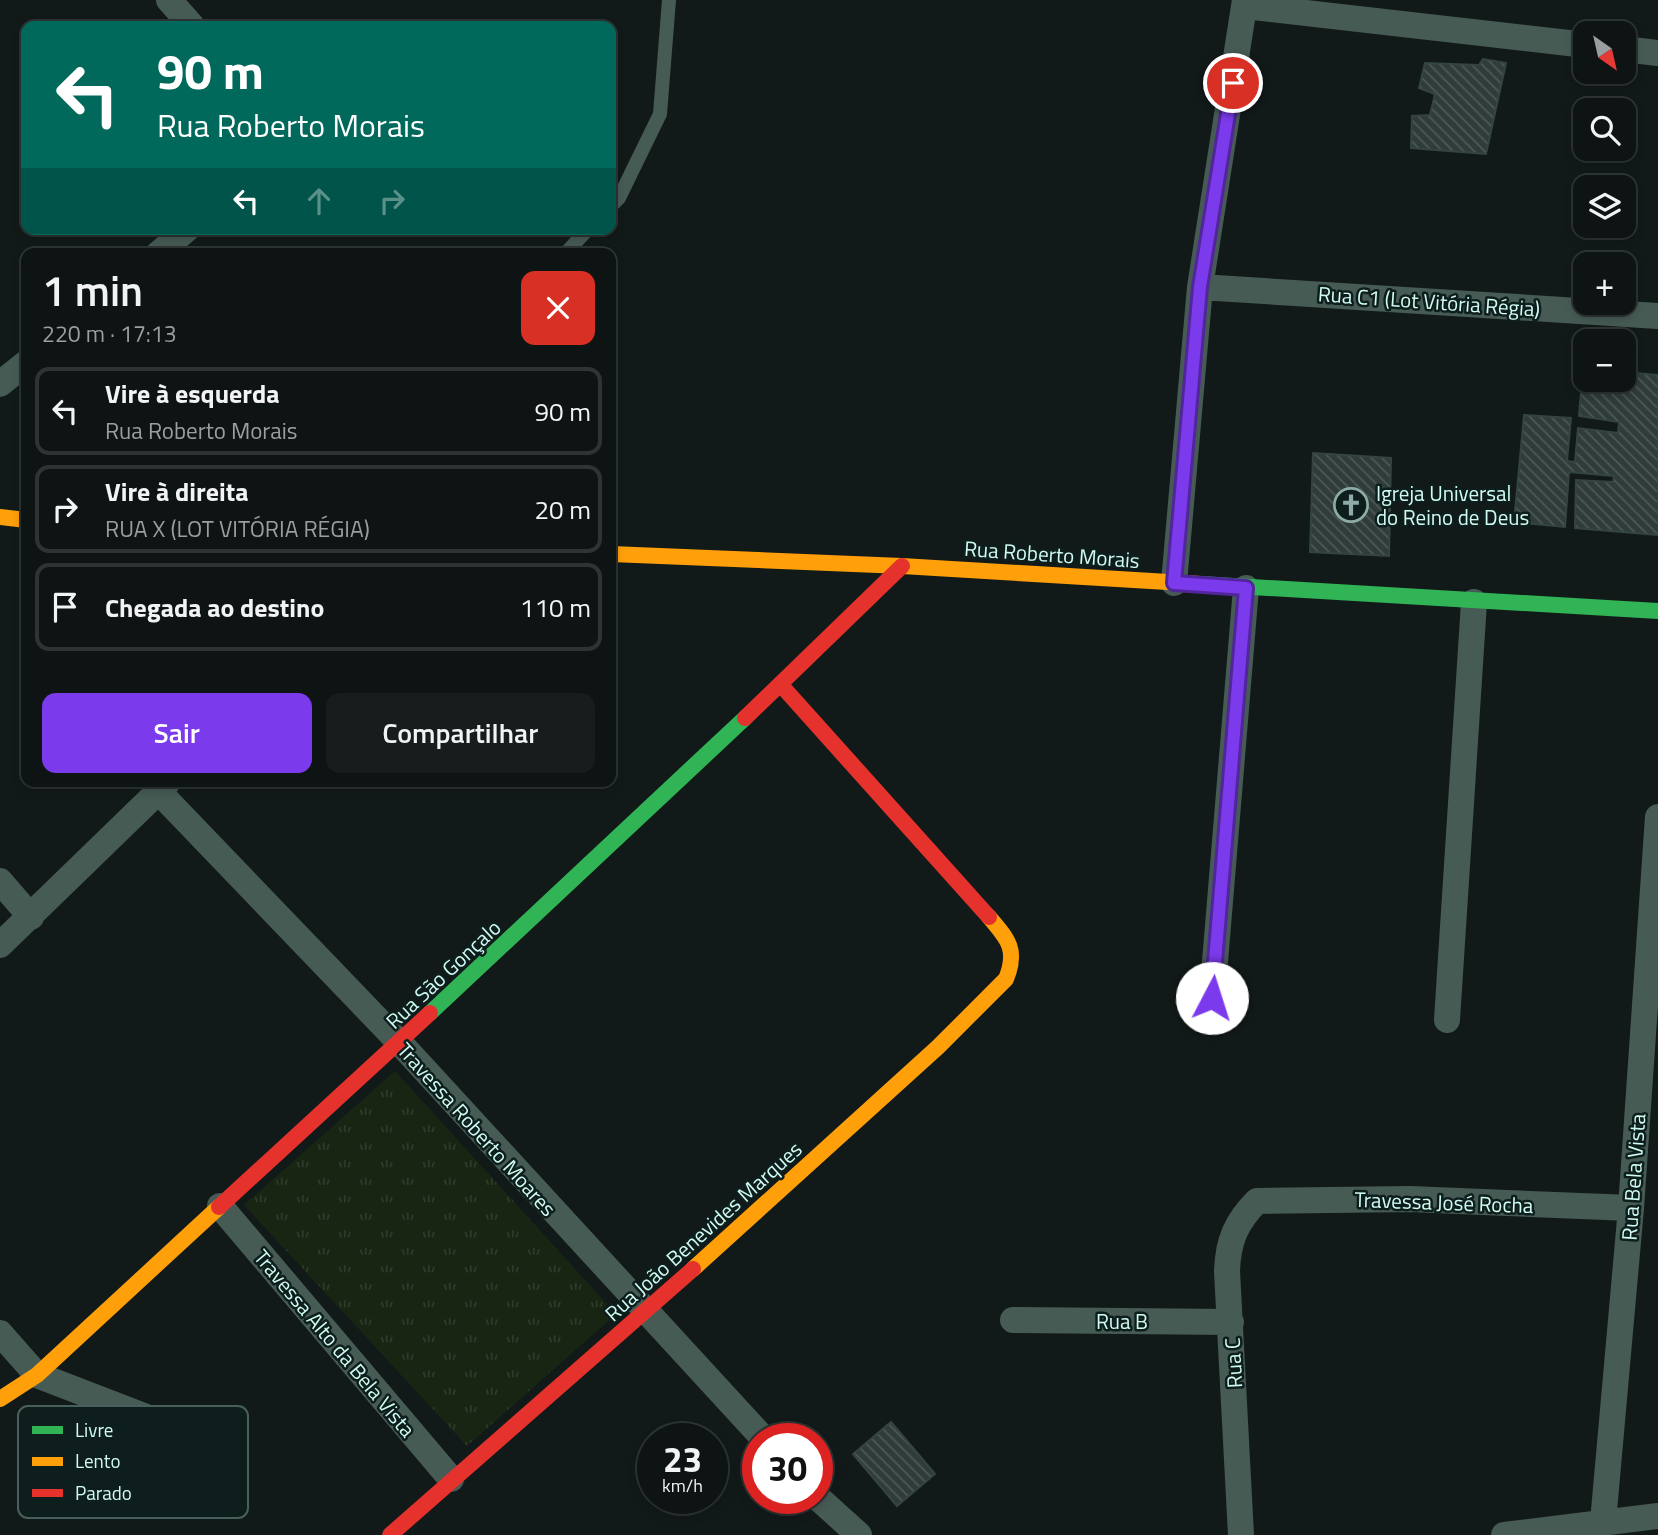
<!DOCTYPE html>
<html lang="pt">
<meta charset="utf-8">
<style>
body{margin:0;font-family:"Titillium Web",sans-serif;background:#171d1c;color:#f1f3f6;height:100vh;display:flex;flex-direction:column;font-size:26px;white-space:nowrap}
*{box-sizing:border-box;margin:0}
p{font-size:23px;color:#9b9ea0}
.icon{flex:none;width:38px;height:38px;fill:none;stroke:currentColor;stroke-width:2;stroke-linecap:round;stroke-linejoin:round}
.map{position:relative;flex:1;overflow:hidden}
.panel{position:absolute;left:21px;top:248px;width:595px;height:539px;display:flex;flex-direction:column;background:#0e1413;border-radius:14px;box-shadow:0 4px 10px #0003,0 0 0 2px #2e3333}
.panel>*{flex:none}
.guide{position:absolute;left:21px;top:21px;width:595px;height:214px;border-radius:14px;box-shadow:0 4px 10px #0003,0 0 0 2px #2e3333;background:#00695c;color:#fff;overflow:hidden}
.needle{width:46px;rotate:146deg}
.fabs{position:absolute;left:1573px;top:21px;display:grid;gap:14px}
.fabs a{display:grid;place-items:center;width:63px;height:63px;border-radius:14px;background:#0e1413;box-shadow:0 4px 10px #0003,0 0 0 2px #2e3333;font-size:35px}
.speed{position:absolute;left:637px;top:1423px;display:flex;gap:14px;font-size:35px;font-weight:700;text-align:center}
.speed>*{display:grid;place-content:center;width:91px;height:91px;border-radius:50%;background:#0e1413;box-shadow:0 4px 10px #0003,0 0 0 2px #2e3333;line-height:1}
.speed small{font-size:18px;font-weight:400}
.speed .limit{border:10px solid #d22;background:#fff;color:#111}
.pin{position:absolute;display:grid;place-items:center;width:60px;height:60px;color:#fff;margin:-30px;border:4px solid #fff;border-radius:50%;box-shadow:0 2px 7px #0007}
.me{position:absolute;width:77px;margin:-38px;rotate:5deg;stroke-linejoin:round;filter:drop-shadow(0 0 5px #0008)}
.turn{display:flex;align-items:center;gap:24px;height:147px;padding:0 21px;font-size:32px}
.turn .icon{width:91px;height:91px;stroke-width:2.5}
.turn b{display:block;font-size:49px;line-height:60px}
.lanes{display:flex;align-items:center;height:66px;padding:0 21px;background:#0003;justify-content:center;gap:35px;direction:ltr}
.lanes .off{opacity:.35}
.round{display:grid;place-items:center;flex:none;width:74px;height:74px;border-radius:14px;background:#171d1c}
.headline{display:flex;align-items:center;justify-content:space-between;height:119px;padding:0 21px}
h1{font-size:42px;font-weight:600;line-height:52px}
.cta{display:flex;gap:14px;margin-top:auto;padding:14px 21px}
.cta a{flex:1;height:80px;border-radius:14px;background:#7c3aed;color:#fff;font-size:28px;font-weight:600;line-height:80px;text-align:center}
.cta a+a{background:#171d1c;color:#f1f3f6}
ul{padding:0;list-style:none}
li{display:flex;align-items:center;gap:21px;height:88px;margin:0 14px 10px;padding:0 7px;border:4px solid #2e3333;border-radius:14px}
li div{flex:1}
li b{display:block;font-size:26px}
li em{font-style:normal}
.map>svg:first-child{display:block}
.grass{fill:url(#grass-tufts)}
.building{fill:url(#building-back-hatch);stroke:#344442;stroke-width:2}
.lines{fill:none;stroke-linecap:round;stroke-linejoin:round}
.lane{stroke:#475b55;stroke-width:14}
.street{stroke:#475b55;stroke-width:26}
.fast{stroke:#30b455;stroke-width:16}
.slow{stroke:#ff9f0a;stroke-width:16}
.jam{stroke:#e5322d;stroke-width:16}
.route-casing{stroke:#51269a;stroke-width:18}
.route{stroke:#7c3aed;stroke-width:12}
.labels{text-anchor:middle;dominant-baseline:central;stroke-width:5;stroke-linejoin:round;paint-order:stroke}
.street-label{font-size:21px;fill:#d0fbf2;stroke:#0e1e1c}
.poi-label{font-size:21px;fill:#d0fbf2;stroke:#0e1e1c;text-anchor:start}
.key{fill:#0e1e1c;stroke:#48605c;stroke-width:2}
.key-label{font-size:19px;fill:#d0fbf2}
</style>
<div class="map">
<svg width="1658" height="1535" viewBox="0 0 1658 1535">
<defs>
<pattern id="grass-tufts" width="24" height="20" patternUnits="userSpaceOnUse" patternTransform="scale(1.75)"><rect width="24" height="20" fill="#192513"/><path d="M3 7l-1-3M5 7V3M7 7l1-3M15 17l-1-3M17 17v-4M19 17l1-3" fill="none" stroke="#2f3b2a"/></pattern>
<pattern id="building-back-hatch" width="6" height="6" patternUnits="userSpaceOnUse" patternTransform="scale(1.75)"><rect width="6" height="6" fill="#303c3a"/><path d="M-1 5l2 2M0 0l6 6M5-1l2 2" fill="none" stroke="#4d5957"/></pattern>
</defs>
<rect width="100%" height="100%" fill="#121a19"/>
<path class="grass" d="M395 1071 616 1314 467 1446 244 1205Z"/>
<path class="building" d="M1483 59 1506 63 1486 154 1411 148 1412 116 1430 115 1435 94 1419 88 1425 63 1479 65Z
M1583 368 1586 380H1624V372L1658 375V535L1575 528 1576 480 1613 482 1614 476 1569 472 1565 527 1514 522 1524 415 1571 418 1567 461 1575 462 1578 428 1618 433 1619 422 1579 416Z
M1313 453 1391 458 1389 556 1310 552Z
M891 1422 935 1474 897 1506 853 1454Z"/>
<g class="lines">
<path class="lane" d="M611 206 619 198 660 114 669 0
M565 254 588 229"/>
<path class="street" d="M169 0 192 26
M1245 6 1586 45
M1624 49 1658 53
M158 254 187 229
M1200 287 1658 316
M0 384 26 363
M1174 583 1200 287 1245 0
M159 792 400 1043 763 1438
M0 881 31 917
M0 945 168 782
M1212 998 1246 588
M1447 1020 1474 602
M220 1206 451 1479
M1013 1320 1231 1322
M0 1333 37 1375 154 1420
M817 1497 859 1535
M1241 1535 1227 1271C1228 1241 1236 1222 1257 1201L1410 1199 1631 1208
M1504 1535 1658 1516
M1595 1535 1603 1522 1631 1208 1658 817"/>
<path class="fast" d="M1201 584 1658 611
M430 1013 745 718"/>
<path class="slow" d="M0 517 26 520
M611 554 902 566 1201 584
M693 1269 938 1047 1006 979C1018 950 1008 939 989 917
M0 1399 37 1375 219 1207"/>
<path class="jam" d="M781 685 989 917
M745 718 902 566
M219 1207 430 1013
M390 1535 693 1269"/>
</g>
<g class="lines">
<g class="route-casing">
<path id="route" d="M1212 998 1246 588 1174 583 1200 287 1233 83"/>
</g>
<use href="#route" class="route"/>
</g>
<defs>
<g id="church-ring" transform="scale(1.75)"><circle r="9.5" fill="#0e1e1c" stroke="#8eaca6" stroke-width="1.5"/><path d="M-1.2-6h2.4v3.5h3.3v2.4h-3.3V6h-2.4V-.1h-3.3v-2.4h3.3Z" fill="#8eaca6"/></g>
</defs>
<g fill-rule="evenodd">
<use href="#church-ring" x="1351" y="505"/>
</g>
<g class="labels">
<g class="street-label">
<text transform="translate(1429 301) rotate(4)">Rua C1 (Lot Vitória Régia)</text>
<text transform="translate(1052 554) rotate(4)">Rua Roberto Morais</text>
<text transform="translate(443 974) rotate(-43)">Rua São Gonçalo</text>
<text transform="translate(477 1129) rotate(48)">Travessa Roberto Moares</text>
<text transform="translate(1633 1177) rotate(-86)">Rua Bela Vista</text>
<text transform="translate(1444 1202) rotate(2)">Travessa José Rocha</text>
<text transform="translate(703 1231) rotate(-42)">Rua João Benevides Marques</text>
<text x="1122" y="1321">Rua B</text>
<text transform="translate(335 1343) rotate(50)">Travessa Alto da Bela Vista</text>
<text transform="translate(1233 1363) rotate(-93)">Rua C</text>
</g>
<g class="poi-label">
<text x="1376" y="493">Igreja Universal<tspan x="1376" dy="24">do Reino de Deus</tspan></text>
</g>
</g>
<rect x="18" y="1406" width="230" height="112" rx="10" class="key"/>
<rect x="32" y="1426" width="31" height="8" fill="#30b455"/>
<rect x="32" y="1457" width="31" height="9" fill="#ff9f0a"/>
<rect x="32" y="1489" width="31" height="8" fill="#e5322d"/>
<g class="key-label">
<text x="75" y="1437">Livre</text>
<text x="75" y="1468">Lento</text>
<text x="75" y="1500">Parado</text>
</g>
</svg>
<div class="fabs">
<a><svg class="needle" viewBox="-14 -14 28 28"><path d="M0-13l5 13h-10z" fill="#e53935"/><path d="M0 13l5-13h-10z" fill="#9b9ea0"/></svg></a>
<a><svg class="icon" aria-label="search" viewBox="0 0 24 24"><circle cx="10" cy="10" r="6"/><path d="M15 15l6 6"/></svg></a>
<a><svg class="icon" aria-label="layers" viewBox="0 0 24 24"><path d="M12 4l9 5-9 5-9-5zM3 14l9 5 9-5"/></svg></a>
<a>+</a>
<a>−</a>
</div>
<div class="speed"><div>23<small>km/h</small></div><div class="limit">30</div></div>
<div class="pin" style="left:1233px;top:83px;background:#d93025"><svg class="icon" aria-label="arrive" viewBox="0 0 24 24"><path d="M6 21V4h12l-3 4 3 4H6"/></svg></div>
<svg class="me" style="left:1212px;top:998px" viewBox="-20 -20 40 40"><circle r="19" fill="#fff"/><path d="M0-13L10 11 0 6-10 11z" fill="#7c3aed"/></svg>
<div class="guide">
<div class="turn"><svg class="icon" aria-label="left" viewBox="0 0 24 24"><path d="M17 20v-9H6M10 6l-5 5 5 5"/></svg><div><b>90 m</b>Rua Roberto Morais</div></div>
<div class="lanes"><svg class="icon" aria-label="left" viewBox="0 0 24 24"><path d="M17 20v-9H6M10 6l-5 5 5 5"/></svg><svg class="icon off" aria-label="ahead" viewBox="0 0 24 24"><path d="M12 20V5M6 11l6-6 6 6"/></svg><svg class="icon off" aria-label="right" viewBox="0 0 24 24"><path d="M7 20v-9h11M14 6l5 5-5 5"/></svg></div>
</div>
<section class="panel">
<div class="headline"><div><h1>1 min</h1><p>220 m · 17:13</p></div><a class="round" style="background:#d93025;color:#fff"><svg class="icon" aria-label="close" viewBox="0 0 24 24"><path d="M6 6l12 12M18 6L6 18"/></svg></a></div>
<ul>
<li><svg class="icon" aria-label="left" viewBox="0 0 24 24"><path d="M17 20v-9H6M10 6l-5 5 5 5"/></svg><div><b>Vire à esquerda</b><p>Rua Roberto Morais</p></div><em>90 m</em></li>
<li><svg class="icon" aria-label="right" viewBox="0 0 24 24"><path d="M7 20v-9h11M14 6l5 5-5 5"/></svg><div><b>Vire à direita</b><p>RUA X (LOT VITÓRIA RÉGIA)</p></div><em>20 m</em></li>
<li><svg class="icon" aria-label="arrive" viewBox="0 0 24 24"><path d="M6 21V4h12l-3 4 3 4H6"/></svg><div><b>Chegada ao destino</b></div><em>110 m</em></li>
</ul>
<div class="cta"><a>Sair</a><a>Compartilhar</a></div>
</section>
</div>
